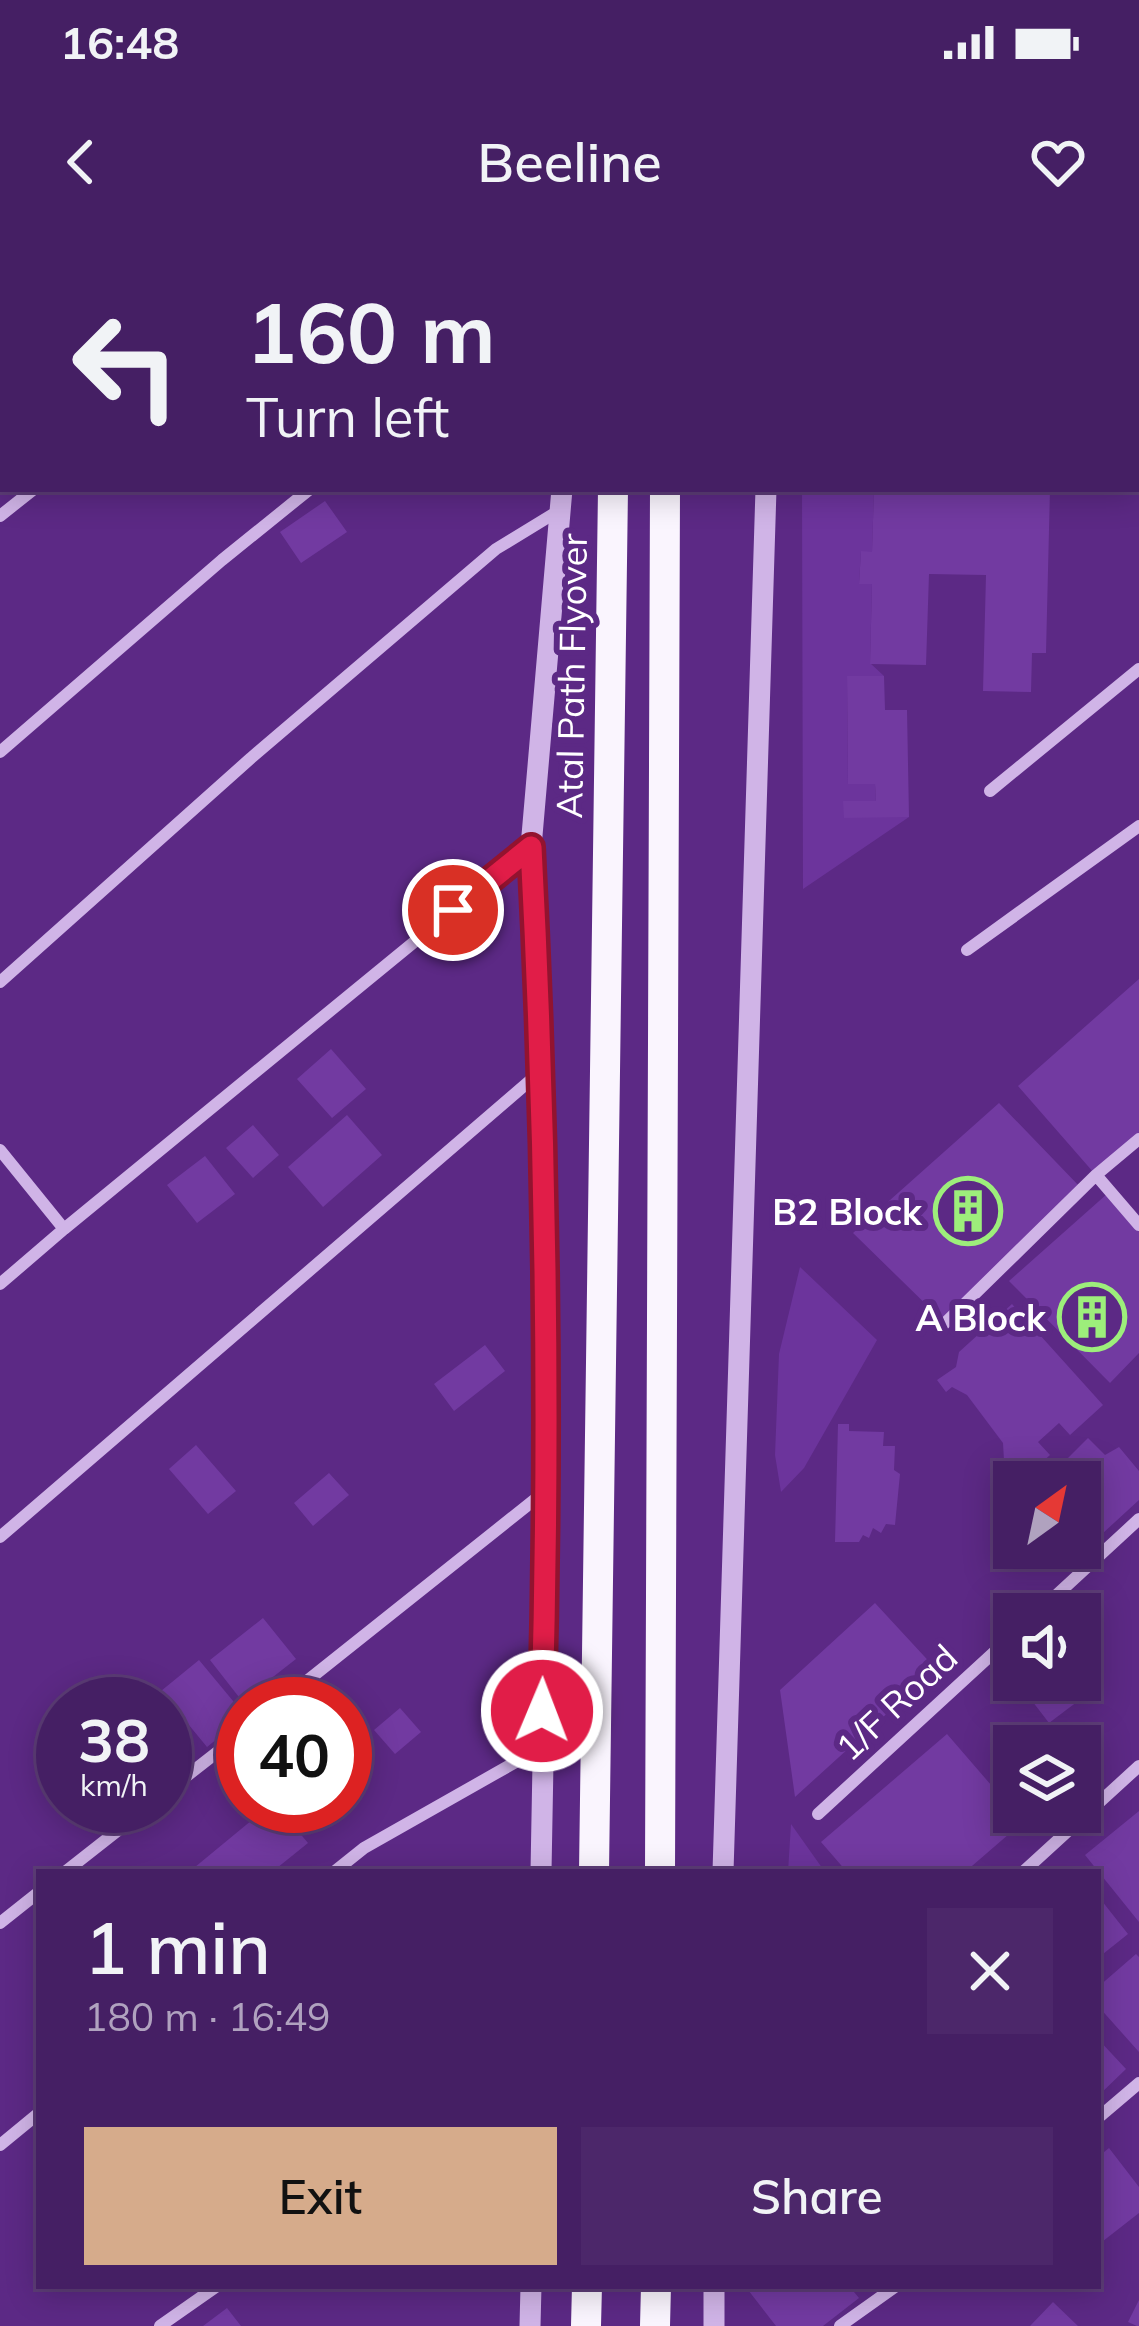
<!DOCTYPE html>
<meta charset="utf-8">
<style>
body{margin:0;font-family:Mulish,sans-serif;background:#4c276a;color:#f1f3f6;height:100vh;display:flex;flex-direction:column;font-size:45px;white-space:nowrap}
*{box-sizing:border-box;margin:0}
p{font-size:39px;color:#b0a2bf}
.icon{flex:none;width:66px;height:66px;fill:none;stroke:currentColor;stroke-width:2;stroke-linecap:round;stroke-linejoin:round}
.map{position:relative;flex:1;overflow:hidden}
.side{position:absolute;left:36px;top:1629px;width:1065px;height:420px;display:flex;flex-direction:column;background:#451f64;border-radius:0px;box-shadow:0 6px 30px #0003,0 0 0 3px #5d3d78}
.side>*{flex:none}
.top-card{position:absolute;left:0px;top:0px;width:1140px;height:252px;box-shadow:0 6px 30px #0003,0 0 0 3px #5d3d78;background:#451f64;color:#f1f3f6;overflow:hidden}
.needle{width:78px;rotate:33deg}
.controls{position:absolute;left:993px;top:1221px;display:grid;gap:24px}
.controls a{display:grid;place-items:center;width:108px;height:108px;border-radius:0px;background:#451f64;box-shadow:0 6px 30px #0003,0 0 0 3px #5d3d78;font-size:60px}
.speed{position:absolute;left:36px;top:1437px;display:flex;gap:24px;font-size:60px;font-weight:700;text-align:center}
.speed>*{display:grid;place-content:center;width:156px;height:156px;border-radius:50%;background:#451f64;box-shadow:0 6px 30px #0003,0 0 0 3px #5d3d78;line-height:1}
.speed small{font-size:30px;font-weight:400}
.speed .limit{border:18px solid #d22;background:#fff;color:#111}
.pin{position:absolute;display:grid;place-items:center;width:102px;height:102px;color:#fff;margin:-51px;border:6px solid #fff;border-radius:50%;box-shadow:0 3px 12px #0007}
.me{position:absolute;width:132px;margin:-66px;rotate:1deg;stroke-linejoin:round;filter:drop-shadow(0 0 9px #0008)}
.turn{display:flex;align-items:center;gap:42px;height:252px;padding:0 48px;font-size:54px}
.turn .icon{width:156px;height:156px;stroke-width:2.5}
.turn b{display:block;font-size:84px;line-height:102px}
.round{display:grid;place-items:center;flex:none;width:126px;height:126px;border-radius:0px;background:#4c276a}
.head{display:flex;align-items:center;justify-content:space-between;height:204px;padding:0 48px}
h1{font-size:72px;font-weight:600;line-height:90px}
.action{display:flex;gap:24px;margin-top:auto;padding:24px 48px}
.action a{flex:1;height:138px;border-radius:0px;background:#d6ab8b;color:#111;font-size:48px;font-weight:600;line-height:138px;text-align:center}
.action a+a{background:#4c276a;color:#f1f3f6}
.status{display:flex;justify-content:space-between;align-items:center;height:84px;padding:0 60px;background:#451f64;direction:ltr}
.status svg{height:33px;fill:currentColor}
header{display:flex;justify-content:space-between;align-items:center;height:156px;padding:0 48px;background:#451f64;font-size:54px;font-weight:600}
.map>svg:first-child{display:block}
.green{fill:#6c349c}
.building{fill:#723aa1}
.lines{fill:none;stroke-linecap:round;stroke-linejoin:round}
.path{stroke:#d0b4e7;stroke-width:6;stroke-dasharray:6 9;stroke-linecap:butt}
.minor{stroke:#d0b4e7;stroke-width:12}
.tertiary{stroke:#d0b4e7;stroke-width:21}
.primary{stroke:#faf5fe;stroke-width:30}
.route-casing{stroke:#92132f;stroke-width:30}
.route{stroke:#e11d48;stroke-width:21}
.labels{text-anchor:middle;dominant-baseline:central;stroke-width:12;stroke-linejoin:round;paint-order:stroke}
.street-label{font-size:36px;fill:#fff;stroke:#5c2985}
.poi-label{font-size:36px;font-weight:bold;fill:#fff;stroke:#5c2985;text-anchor:end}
</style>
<div class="status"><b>16:48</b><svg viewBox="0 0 49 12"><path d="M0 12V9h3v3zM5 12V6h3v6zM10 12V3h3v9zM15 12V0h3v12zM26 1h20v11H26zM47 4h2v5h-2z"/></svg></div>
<header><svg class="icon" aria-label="back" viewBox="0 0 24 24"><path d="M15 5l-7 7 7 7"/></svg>Beeline<svg class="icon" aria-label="heart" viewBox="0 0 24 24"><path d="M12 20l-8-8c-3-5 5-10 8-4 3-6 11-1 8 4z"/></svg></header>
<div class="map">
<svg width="1139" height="2086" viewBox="0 0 1139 2086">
<rect width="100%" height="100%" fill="#5c2985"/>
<path class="green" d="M802 249H874L872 312H861L859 343 872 344 870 423 884 436 847 437 848 543 875 544 876 561 844 577H909L803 649Z
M800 1027 877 1100 804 1228 781 1252 775 1215 779 1114Z
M791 1584 825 1632H788Z"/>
<path class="building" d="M874 249H1050L1046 413H1032L1031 452 983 451 986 335 929 334 926 425 870 424 872 344H859L861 311 872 312Z
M325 261 347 292 301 323 280 292Z
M847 436H884L885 470H907L909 577 844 578 843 561H876L875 544H848Z
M1139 739V895L1094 933 1018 846Z
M331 809 366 849 332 878 297 839Z
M999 863 1081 948 942 1080 853 993Z
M347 875 382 915 323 967 288 927Z
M253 885 279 915 253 938 226 908Z
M205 916 235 954 197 983 167 945Z
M1107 954 1139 990V1113L1110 1143 1009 1041Z
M1012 1064 1103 1165 1070 1195 1059 1183 1038 1202 1050 1215 1037 1227 1031 1223 1005 1238 1003 1203 967 1155 952 1147 946 1152 937 1140 956 1127 959 1112Z
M485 1105 505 1131 454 1171 434 1144Z
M838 1184H849V1191L884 1192 883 1206H895L894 1230 900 1234 895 1285 886 1284 881 1293 873 1288 869 1298 863 1295 859 1302H835Z
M1088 1198 1105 1215 1119 1207 1139 1231V1260L1066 1327 1057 1328 1038 1308H1080V1242H1044Z
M196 1205 236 1251 208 1274 169 1229Z
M329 1233 349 1255 313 1286 294 1263Z
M875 1363 936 1429 795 1557 780 1450Z
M263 1378 296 1419 242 1461 210 1420Z
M1080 1414 1102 1443 1049 1483 1016 1440H1080Z
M199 1420 243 1473V1478L207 1507 161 1451Z
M400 1468 421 1492 395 1514 374 1490Z
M165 1472 192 1506 165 1527Z
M947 1494 1023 1582 965 1632H847L821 1602Z
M269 1566H277L308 1603 272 1632H189Z
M1139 1571V1682L1085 1615Z
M1098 1656 1128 1694 1098 1718Z
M1136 1714 1139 1717V1812L1098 1766V1747Z
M1098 1799 1126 1829 1098 1856Z
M1109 1908 1139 1947V1973L1098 2005V1917Z
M745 2046H849L859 2058 823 2086H776Z
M1139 2060V2086H1137L1128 2082Z
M1053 2062 1078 2086H1030Z
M227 2068 241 2086H203Z"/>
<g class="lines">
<path class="path" d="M540 0V3"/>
<path class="minor" d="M107 3 111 0
M338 3 342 0
M0 93 3 91
M0 276 34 249
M0 512 222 320 310 249
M990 551 1139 429
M967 710 1139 586
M0 742 251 518 496 309 560 270
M0 910 64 989
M1096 935 1139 985
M0 1044 64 989 530 607
M939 1089 1096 935 1139 899
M0 1297 540 832
M1036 1374 1139 1279
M278 1464 548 1249
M165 1553 243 1492
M818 1574 1014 1394
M65 1632 149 1566
M334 1632 364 1608 521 1519 541 1515
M1023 1632 1139 1526
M0 1683 39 1652
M1098 1878 1139 1843
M0 1905 39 1873
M160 2086 217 2046
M840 2086 896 2046"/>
<path class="tertiary" d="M573 0V3
M772 3V0
M541 1632 548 1249 542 831 531 607 562 249
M723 1632 766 249
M530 2086 531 2046
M714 2086V2046"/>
<path class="primary" d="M618 3V0
M666 3V0
M594 1632 613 249
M660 1632 665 249
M586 2086 587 2046
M655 2086 656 2046"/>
</g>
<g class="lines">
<g class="route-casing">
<path id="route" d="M453 670 531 607C546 895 550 1183 542 1471"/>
</g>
<use href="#route" class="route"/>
</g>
<defs>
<g id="building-ring" transform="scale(3.45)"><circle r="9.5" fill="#5c2985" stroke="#9dee7b" stroke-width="1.5"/><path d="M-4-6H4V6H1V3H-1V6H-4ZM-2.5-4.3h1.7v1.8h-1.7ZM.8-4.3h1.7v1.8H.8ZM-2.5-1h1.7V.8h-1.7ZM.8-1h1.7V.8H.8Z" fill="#9dee7b"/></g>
</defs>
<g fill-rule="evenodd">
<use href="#building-ring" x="968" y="971"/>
<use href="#building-ring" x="1092" y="1077"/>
</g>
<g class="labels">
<g class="street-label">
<text transform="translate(571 436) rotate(-89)">Atal Path Flyover</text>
<text transform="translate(896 1462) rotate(-43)">1/F Road</text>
</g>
<g class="poi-label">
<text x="922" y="971">B2 Block</text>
<text x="1046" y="1077">A Block</text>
</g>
</g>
</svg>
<div class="controls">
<a><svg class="needle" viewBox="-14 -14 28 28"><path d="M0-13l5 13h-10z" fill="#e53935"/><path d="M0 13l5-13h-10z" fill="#b0a2bf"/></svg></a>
<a><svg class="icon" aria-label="sound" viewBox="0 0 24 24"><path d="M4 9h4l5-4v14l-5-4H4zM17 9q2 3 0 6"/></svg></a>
<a><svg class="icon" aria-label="layers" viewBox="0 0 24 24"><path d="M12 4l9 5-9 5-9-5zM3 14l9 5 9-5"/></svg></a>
</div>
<div class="speed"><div>38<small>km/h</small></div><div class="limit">40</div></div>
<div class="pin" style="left:453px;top:670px;background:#d93025"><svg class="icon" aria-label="arrive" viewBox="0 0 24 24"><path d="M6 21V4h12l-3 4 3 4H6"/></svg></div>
<svg class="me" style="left:542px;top:1471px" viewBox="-20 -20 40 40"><circle r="17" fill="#e11d48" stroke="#fff" stroke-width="3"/><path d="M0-11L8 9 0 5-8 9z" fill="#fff"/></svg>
<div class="top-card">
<div class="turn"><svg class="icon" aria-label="left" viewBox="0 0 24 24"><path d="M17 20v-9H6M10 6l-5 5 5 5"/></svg><div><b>160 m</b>Turn left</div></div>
</div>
<section class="side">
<div class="head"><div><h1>1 min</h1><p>180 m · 16:49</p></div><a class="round"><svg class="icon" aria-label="close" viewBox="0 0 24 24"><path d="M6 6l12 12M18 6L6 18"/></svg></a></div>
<div class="action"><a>Exit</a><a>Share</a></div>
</section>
</div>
